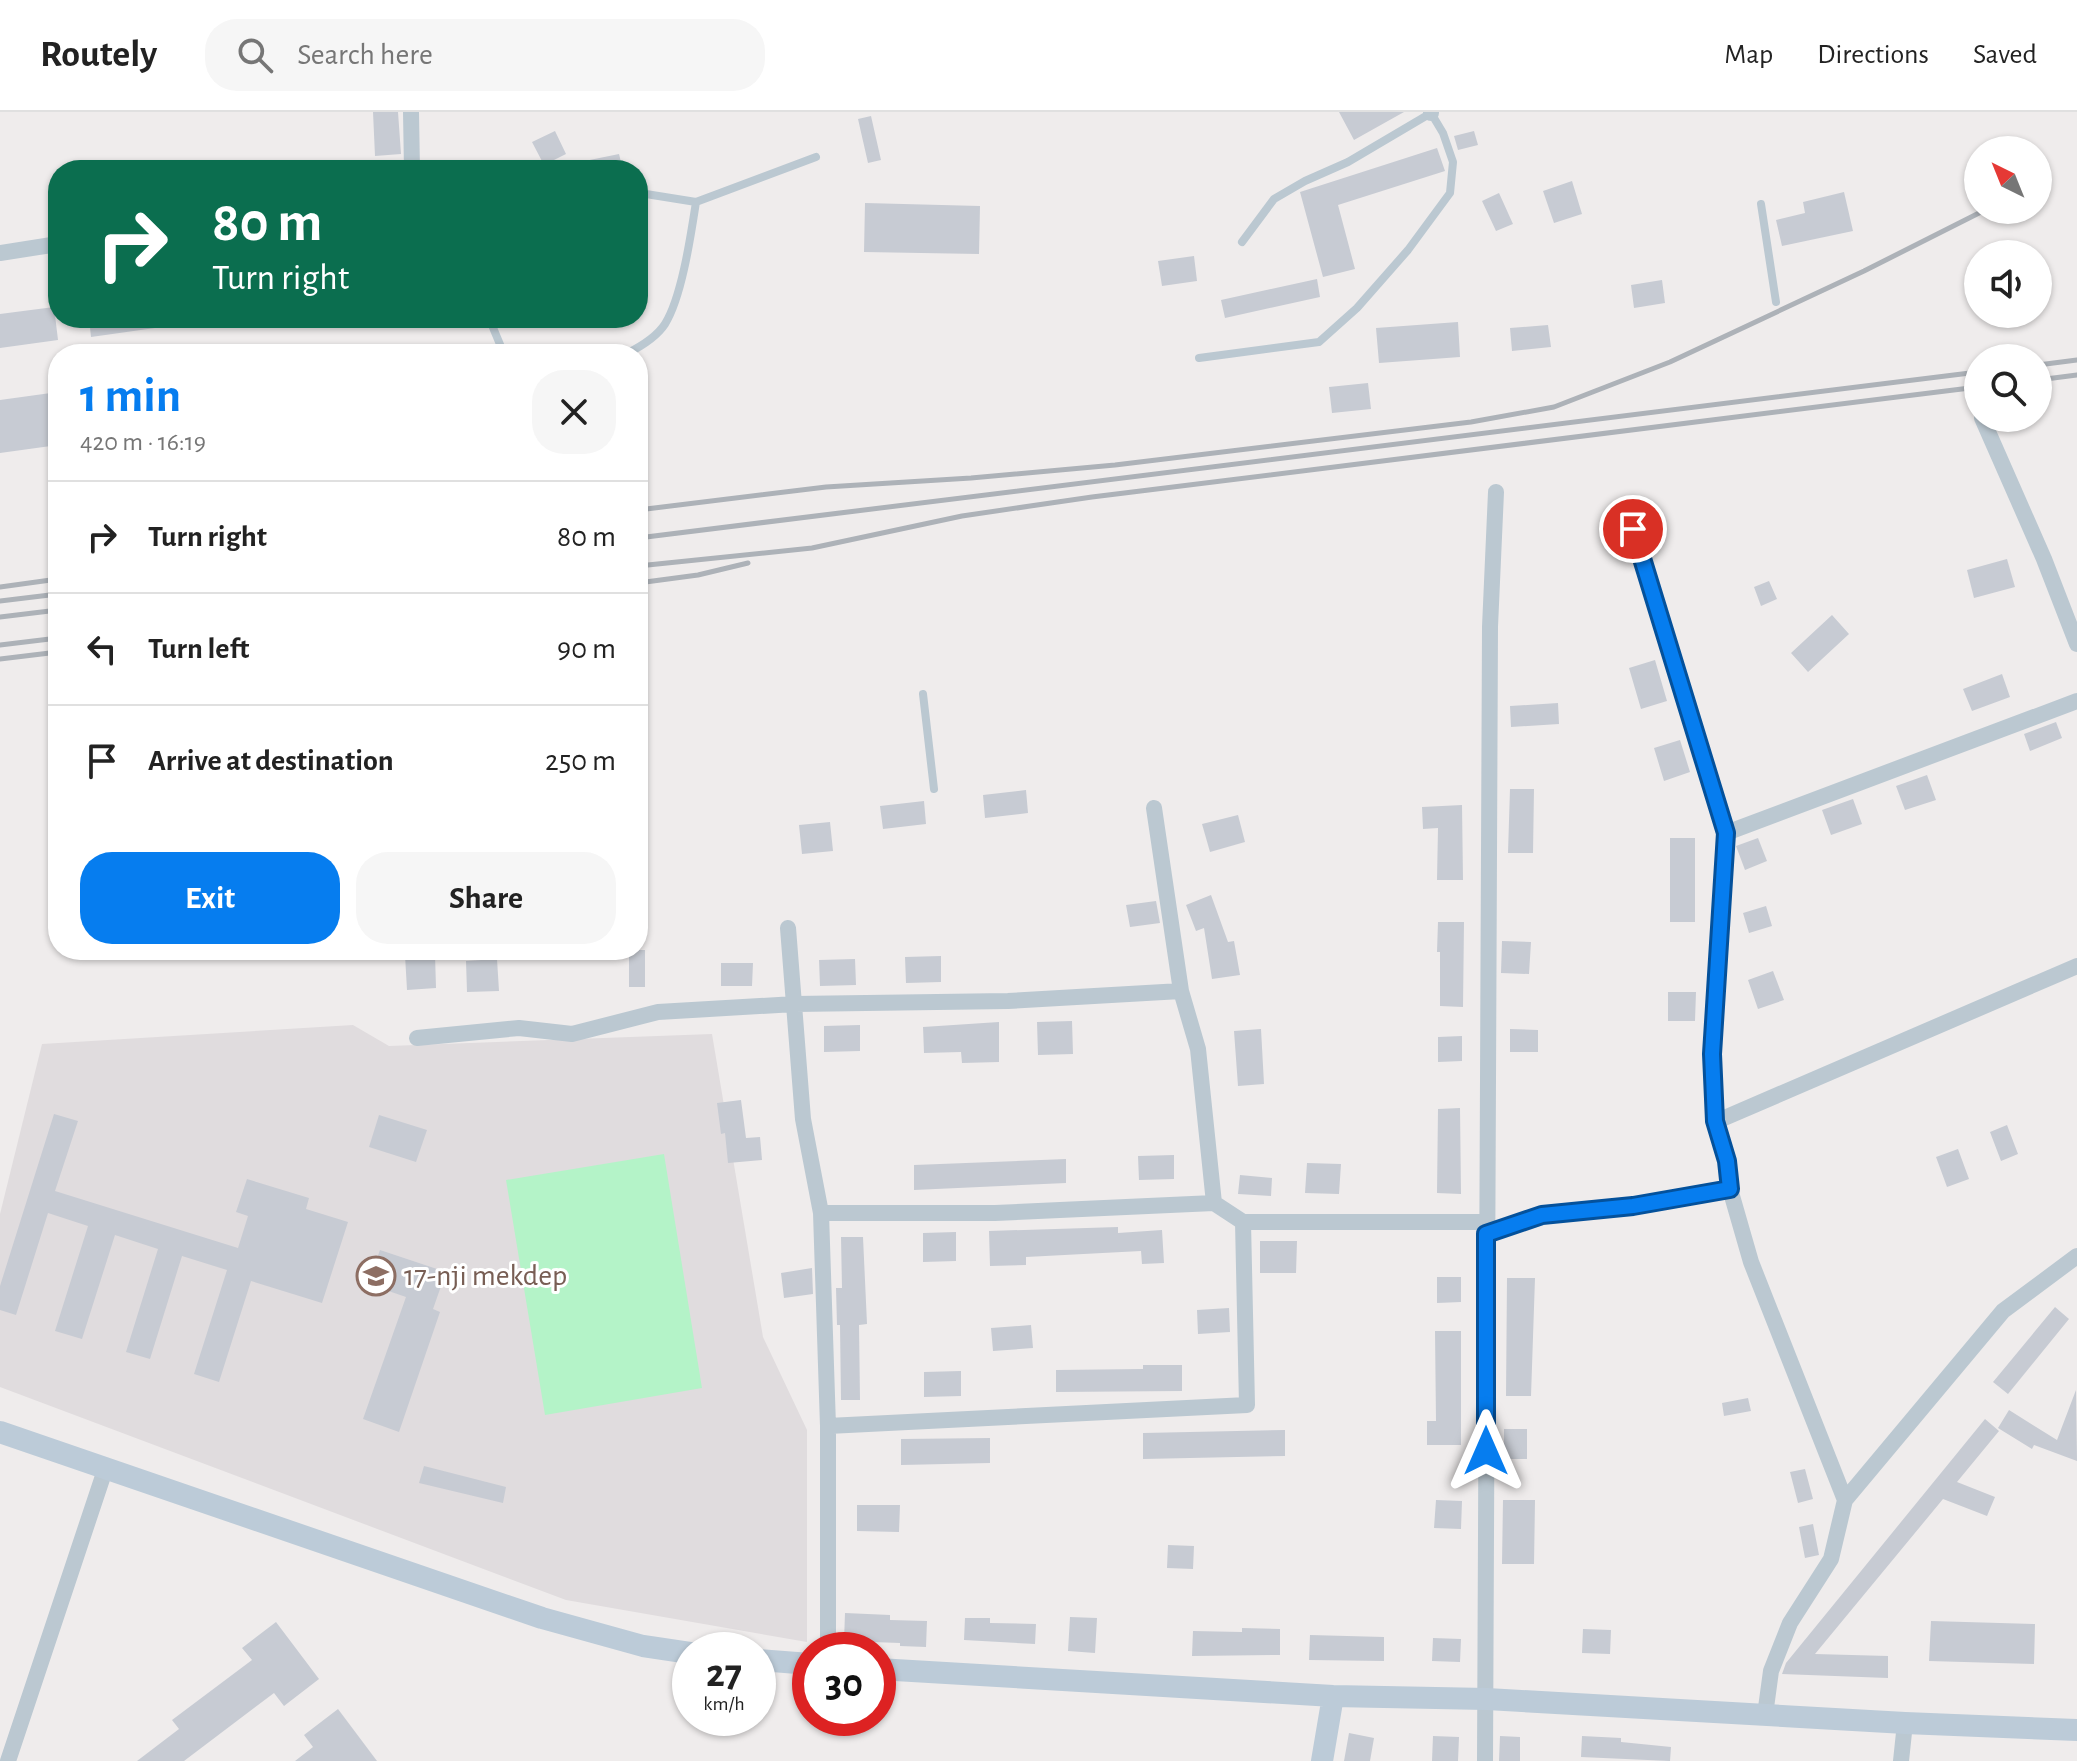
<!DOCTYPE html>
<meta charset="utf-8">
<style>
body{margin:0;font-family:"Alegreya Sans",sans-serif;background:#f6f6f6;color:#222;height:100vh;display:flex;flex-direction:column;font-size:30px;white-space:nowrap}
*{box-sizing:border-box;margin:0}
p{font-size:26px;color:#767676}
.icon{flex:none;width:44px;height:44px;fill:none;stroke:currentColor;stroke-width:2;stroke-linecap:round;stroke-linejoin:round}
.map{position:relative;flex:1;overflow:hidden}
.sheet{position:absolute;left:48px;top:232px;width:600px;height:616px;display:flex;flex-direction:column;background:#fff;border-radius:32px;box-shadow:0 2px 6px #0004}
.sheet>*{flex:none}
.top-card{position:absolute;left:48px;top:48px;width:600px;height:168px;border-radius:32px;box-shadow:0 2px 6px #0004;background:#0b6e4f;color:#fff;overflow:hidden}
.needle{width:52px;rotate:317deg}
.buttons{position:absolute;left:1964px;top:24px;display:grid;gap:16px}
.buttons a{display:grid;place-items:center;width:88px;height:88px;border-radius:50%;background:#fff;box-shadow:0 2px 6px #0004;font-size:40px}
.speed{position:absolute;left:672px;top:1520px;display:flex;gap:16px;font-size:40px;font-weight:700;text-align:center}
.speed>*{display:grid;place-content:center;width:104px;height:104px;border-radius:50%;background:#fff;box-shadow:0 2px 6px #0004;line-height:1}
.speed small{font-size:20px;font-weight:400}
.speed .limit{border:12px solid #d22;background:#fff;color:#111}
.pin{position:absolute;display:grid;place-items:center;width:68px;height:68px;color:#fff;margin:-34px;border:4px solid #fff;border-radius:50%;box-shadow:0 2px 8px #0007}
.me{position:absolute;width:88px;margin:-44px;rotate:0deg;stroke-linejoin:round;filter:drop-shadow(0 0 6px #0008)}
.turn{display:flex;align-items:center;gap:28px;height:168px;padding:0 32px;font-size:36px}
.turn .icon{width:104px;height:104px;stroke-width:2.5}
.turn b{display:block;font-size:56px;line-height:68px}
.round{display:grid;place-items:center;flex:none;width:84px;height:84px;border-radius:32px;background:#f6f6f6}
.head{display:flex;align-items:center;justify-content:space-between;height:136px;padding:0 32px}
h1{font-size:48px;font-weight:700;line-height:60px;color:#067def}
.cta{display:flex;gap:16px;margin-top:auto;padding:16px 32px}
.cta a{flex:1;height:92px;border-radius:32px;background:#067def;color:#fff;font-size:32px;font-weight:700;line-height:92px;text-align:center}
.cta a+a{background:#f6f6f6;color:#222}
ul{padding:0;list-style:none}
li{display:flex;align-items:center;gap:24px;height:112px;padding:0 32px;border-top:2px solid #e0e0e0}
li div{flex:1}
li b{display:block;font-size:30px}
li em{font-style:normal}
header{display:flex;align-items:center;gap:48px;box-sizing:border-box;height:112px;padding:0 40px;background:#fff;border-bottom:2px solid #e0e0e0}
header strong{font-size:38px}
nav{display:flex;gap:44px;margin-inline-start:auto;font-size:28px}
.search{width:560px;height:72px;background:#f6f6f6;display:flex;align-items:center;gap:20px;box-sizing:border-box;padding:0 28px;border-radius:32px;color:#767676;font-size:30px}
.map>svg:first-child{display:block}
.education{fill:#e0dcde}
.green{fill:#b4f3c8}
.building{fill:#c7cbd3}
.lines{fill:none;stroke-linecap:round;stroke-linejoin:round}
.lane{stroke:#bbc8d1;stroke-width:8}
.street{stroke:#bbc8d1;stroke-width:16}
.secondary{stroke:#bccbd8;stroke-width:22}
.rail{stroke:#adb2b8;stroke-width:5}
.route-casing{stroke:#04519b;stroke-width:20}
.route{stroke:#067def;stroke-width:14}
.labels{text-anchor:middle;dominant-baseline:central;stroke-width:6;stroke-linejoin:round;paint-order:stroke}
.education-label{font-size:30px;fill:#785e54;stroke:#fff;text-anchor:start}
</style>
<header>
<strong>Routely</strong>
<div class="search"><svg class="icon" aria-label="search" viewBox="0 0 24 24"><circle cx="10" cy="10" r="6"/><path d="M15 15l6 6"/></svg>Search here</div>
<nav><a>Map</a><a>Directions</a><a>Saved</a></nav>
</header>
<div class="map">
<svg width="2077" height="1649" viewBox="0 0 2077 1649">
<rect width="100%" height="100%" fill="#efecec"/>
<path class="education" d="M353 913 389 934 712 922 763 1225 807 1318V1530L566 1488 0 1275V1102L42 932Z"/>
<path class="green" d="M664 1042 702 1276 545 1303 506 1068Z"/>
<path class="building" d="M373 0H398L401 42 375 44Z
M1339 0H1404L1354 28Z
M871 4 881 48 868 51 858 7Z
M555 19 566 42 544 53 532 30Z
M1474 19 1478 33 1458 38 1454 24Z
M1437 36 1445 59 1338 93 1355 157 1323 165 1300 80Z
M619 42 623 58H576L575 51Z
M1572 69 1582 102 1554 111 1543 79Z
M1844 80 1853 119 1782 134 1776 108 1805 101 1803 90Z
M1499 81 1513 112 1496 119 1482 89Z
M865 91 980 94 979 142 864 140Z
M1194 144 1197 169 1162 174 1158 149Z
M1317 167 1320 185 1225 206 1221 188Z
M1662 168 1665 191 1634 196 1631 173Z
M54 195 58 228 0 236V202Z
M89 206H161L162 215 91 225Z
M1458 210 1460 245 1379 251 1376 216Z
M1548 213 1551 235 1512 239 1510 216Z
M1368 271 1371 297 1332 301 1329 275Z
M58 280V333L0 341V288Z
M2007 447 2015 475 1974 486 1967 458Z
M1769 469 1777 487 1761 494 1754 475Z
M1832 503 1849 522 1808 560 1791 541Z
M1655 548 1667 589 1641 597 1629 556Z
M2002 562 2010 585 1972 599 1963 577Z
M1558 591 1559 612 1511 615 1510 594Z
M2056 610 2062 626 2030 639 2024 622Z
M1680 628 1690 660 1664 669 1654 636Z
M1927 663 1936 688 1905 698 1896 674Z
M1510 677H1534L1533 741H1508Z
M1026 678 1028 701 985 706 983 683Z
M1853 687 1862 712 1831 723 1822 698Z
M924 689 926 712 883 717 880 694Z
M1462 693 1463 768H1437L1438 716 1423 717 1422 695Z
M1238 703 1245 730 1210 740 1202 712Z
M830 710 833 739 802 742 799 713Z
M1670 726H1695V810H1670Z
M1758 726 1767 749 1745 758 1736 734Z
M1211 783 1228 830 1234 829 1240 863 1212 867 1204 816 1196 819 1186 793Z
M1156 789 1160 811 1130 815 1126 793Z
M1766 794 1772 814 1749 821 1743 801Z
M1438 810H1464L1463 895 1440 894V840H1437Z
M1502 829 1531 830 1529 862 1501 861Z
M629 838H645V875H629Z
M435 842 436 876 407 878 405 843Z
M941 844V870L906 871 905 845Z
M497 847 499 879 467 880 466 849Z
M855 847 856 873 820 874 819 848Z
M721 851H753L752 874H721Z
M1773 859 1784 888 1758 897 1748 868Z
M1668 880H1696L1695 909H1668Z
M1072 909 1073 942 1038 943 1037 910Z
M999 910V950L962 951 961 940 924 941 923 915Z
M860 913V939L824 940V914Z
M1261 917 1264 972 1238 974 1234 919Z
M1510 917 1538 918V940H1510Z
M1462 924V949L1438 950V925Z
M741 988 746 1026 760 1025 762 1048 728 1051 725 1021 721 1022 717 991Z
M1460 996 1461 1082 1437 1081 1438 997Z
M54 1002 78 1009 55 1079 238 1136 248 1104 236 1100 247 1067 309 1086 306 1097 348 1110 322 1191 251 1169 219 1270 194 1262 227 1158 182 1144 150 1247 126 1240 158 1137 115 1123 82 1227 55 1219 88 1114 48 1101 16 1203 0 1198V1174Z
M379 1003 427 1018 416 1050 369 1035Z
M2007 1013 2018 1042 2001 1049 1990 1020Z
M1958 1037 1969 1067 1947 1075 1936 1045Z
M1174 1043V1067L1139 1068 1138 1044Z
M1066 1047V1071L914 1078V1053Z
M1307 1051 1341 1052 1339 1082 1305 1081Z
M1240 1063 1272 1066 1271 1084 1238 1082Z
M1118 1115V1121L1162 1118 1164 1151 1142 1152 1141 1139 1026 1145V1153L990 1154 989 1119Z
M956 1120V1149L923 1150V1121Z
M841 1125H863L867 1212 859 1213 860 1288H841L840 1213H837L836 1176H842Z
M1260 1129H1297L1296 1161H1260Z
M380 1138 446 1160 433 1197 440 1200 399 1320 363 1307 406 1185 368 1172Z
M812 1156 813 1182 784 1186 781 1161Z
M1437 1165H1461V1190L1437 1191Z
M1507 1166H1535L1531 1284H1506Z
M2055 1195 2069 1207 2008 1282 1993 1270Z
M1229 1196 1230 1220 1198 1222 1197 1198Z
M1031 1213 1033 1236 993 1239 991 1216Z
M1435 1219H1461V1333H1427V1309H1436Z
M1143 1253H1182V1279L1056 1280V1258L1143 1257Z
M961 1259V1284L924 1285V1260Z
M2076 1278 2077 1349 2034 1333 2032 1337 1998 1316 2009 1298 2057 1328Z
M1748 1286 1751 1299 1724 1304 1722 1291Z
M1985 1307 1999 1319 1957 1370 1995 1385 1987 1404 1943 1387 1815 1542 1888 1544V1566L1782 1562 1786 1551Z
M1504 1317H1527V1347H1504Z
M1285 1318V1344L1143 1347V1321Z
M990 1326V1351L901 1353V1327Z
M424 1354 506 1375 503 1391 419 1371Z
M1805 1357 1813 1387 1798 1391 1790 1360Z
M1436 1388 1462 1389 1461 1417 1434 1416Z
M1503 1388H1535L1534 1452H1502Z
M857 1393H900L899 1420 857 1419Z
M1813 1412 1819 1443 1805 1446 1799 1415Z
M1168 1433 1194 1434 1193 1457 1167 1456Z
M845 1501 890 1503V1508L927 1509 926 1535 900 1534V1531L844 1529Z
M1070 1505 1097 1506 1095 1541 1068 1539Z
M965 1506H990V1511L1036 1512 1035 1532 964 1528Z
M1931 1509 2035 1512 2034 1552 1929 1549Z
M276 1510 319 1567 284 1594 274 1581 184 1649H137L179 1617 172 1608 252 1548 242 1536Z
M1242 1516 1280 1517V1543L1192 1544 1193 1519 1242 1520Z
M1583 1517 1611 1518 1610 1542 1582 1541Z
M1310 1523 1384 1525V1549L1309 1548Z
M1433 1526 1461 1527 1460 1550 1432 1549Z
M338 1597 377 1649H295L313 1635 304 1623Z
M1349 1621 1374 1626 1370 1649H1344Z
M1433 1624 1459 1625 1458 1649H1432Z
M1500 1624 1520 1625V1649H1499Z
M1582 1624 1621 1626V1630L1671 1635 1670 1649 1581 1645Z"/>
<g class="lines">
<path class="lane" d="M638 84 646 82 696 90 816 45
M1761 92 1776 190
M489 206 504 242
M626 242C640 235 656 226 665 212 682 185 691 122 696 90
M1199 246 1319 230 1357 196 1408 138 1450 81 1453 50 1443 21 1431 1 1348 50 1305 69 1274 87 1242 130
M923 582 934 677"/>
<path class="street" d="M411 0 412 58
M1431 0V1
M0 141 58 132
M1982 306 2044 447 2077 532
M1633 417 1726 721 1712 942 1715 1009 1727 1049 1730 1077 1751 1150 1845 1388 1831 1447 1790 1511 1771 1559 1765 1603
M1154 696 1181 879 1198 937 1214 1091
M1726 721 2077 589
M788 816 803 1007 821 1101 828 1314V1538
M417 926 519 916 572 922 658 900 795 892 1008 889 1181 879
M1715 1010 2077 854
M821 1101H995L1214 1091 1243 1110H1486
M1486 1122 1542 1103 1633 1094 1730 1077
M828 1314 1247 1293 1243 1110
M1845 1388 2003 1199 2077 1144
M8 1649 106 1355
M1485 1649 1490 515 1496 380
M1901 1649 1905 1611"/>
<path class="secondary" d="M0 1320 542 1506 643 1534 690 1541
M758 1548 810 1552
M878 1557 1333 1584 1487 1587 1905 1611 2077 1618
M1322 1649 1333 1584"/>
<path class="rail" d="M2038 253 2077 248
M2038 268 2077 263
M638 398 826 375 971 366 1115 353 1471 310 1554 295 1670 250 1864 159 1985 98
M638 426 1978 260
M638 454 812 436 962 404 1092 385 1978 275
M638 471 698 463 748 451
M0 475 58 467
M0 489 58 482
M0 505 58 498
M0 533 58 526
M0 547 58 540"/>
</g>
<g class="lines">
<g class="route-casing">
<path id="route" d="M1486 1339V1122L1542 1103 1633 1094 1730 1077 1727 1049 1715 1009 1712 942 1726 721 1633 417"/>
</g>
<use href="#route" class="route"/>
</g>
<defs>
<g id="school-ring" transform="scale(2)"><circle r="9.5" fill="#fff" stroke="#8d6e63" stroke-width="1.5"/><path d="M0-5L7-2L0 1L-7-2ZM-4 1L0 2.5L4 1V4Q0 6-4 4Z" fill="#8d6e63"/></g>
</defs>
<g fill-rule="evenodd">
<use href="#school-ring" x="376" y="1164"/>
</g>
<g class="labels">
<g class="education-label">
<text x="404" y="1164">17-nji mekdep</text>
</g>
</g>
</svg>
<div class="buttons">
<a><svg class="needle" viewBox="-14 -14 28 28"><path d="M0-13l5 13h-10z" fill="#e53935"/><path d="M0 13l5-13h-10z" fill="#767676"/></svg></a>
<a><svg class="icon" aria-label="sound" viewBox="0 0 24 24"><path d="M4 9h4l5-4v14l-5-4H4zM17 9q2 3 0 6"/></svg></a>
<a><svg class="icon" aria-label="search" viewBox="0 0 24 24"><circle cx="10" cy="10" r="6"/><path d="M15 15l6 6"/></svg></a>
</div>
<div class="speed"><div>27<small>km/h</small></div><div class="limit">30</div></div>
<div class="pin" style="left:1633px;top:417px;background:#d93025"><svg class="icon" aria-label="arrive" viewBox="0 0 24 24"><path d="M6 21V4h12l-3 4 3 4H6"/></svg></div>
<svg class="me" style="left:1486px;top:1339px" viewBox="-20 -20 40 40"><path d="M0-17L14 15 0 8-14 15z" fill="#067def" stroke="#fff" stroke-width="4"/></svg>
<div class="top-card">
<div class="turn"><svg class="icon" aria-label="right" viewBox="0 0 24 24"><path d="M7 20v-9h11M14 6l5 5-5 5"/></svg><div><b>80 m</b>Turn right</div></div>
</div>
<section class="sheet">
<div class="head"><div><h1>1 min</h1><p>420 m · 16:19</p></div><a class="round"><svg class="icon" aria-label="close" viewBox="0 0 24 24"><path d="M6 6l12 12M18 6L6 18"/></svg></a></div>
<ul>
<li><svg class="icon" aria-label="right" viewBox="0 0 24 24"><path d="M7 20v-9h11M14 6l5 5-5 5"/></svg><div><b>Turn right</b></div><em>80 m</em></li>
<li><svg class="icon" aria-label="left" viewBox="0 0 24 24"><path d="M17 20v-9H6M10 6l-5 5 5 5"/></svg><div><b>Turn left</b></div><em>90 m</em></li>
<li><svg class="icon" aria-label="arrive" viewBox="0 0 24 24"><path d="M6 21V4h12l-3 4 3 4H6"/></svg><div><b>Arrive at destination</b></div><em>250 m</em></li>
</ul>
<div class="cta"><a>Exit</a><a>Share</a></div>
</section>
</div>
